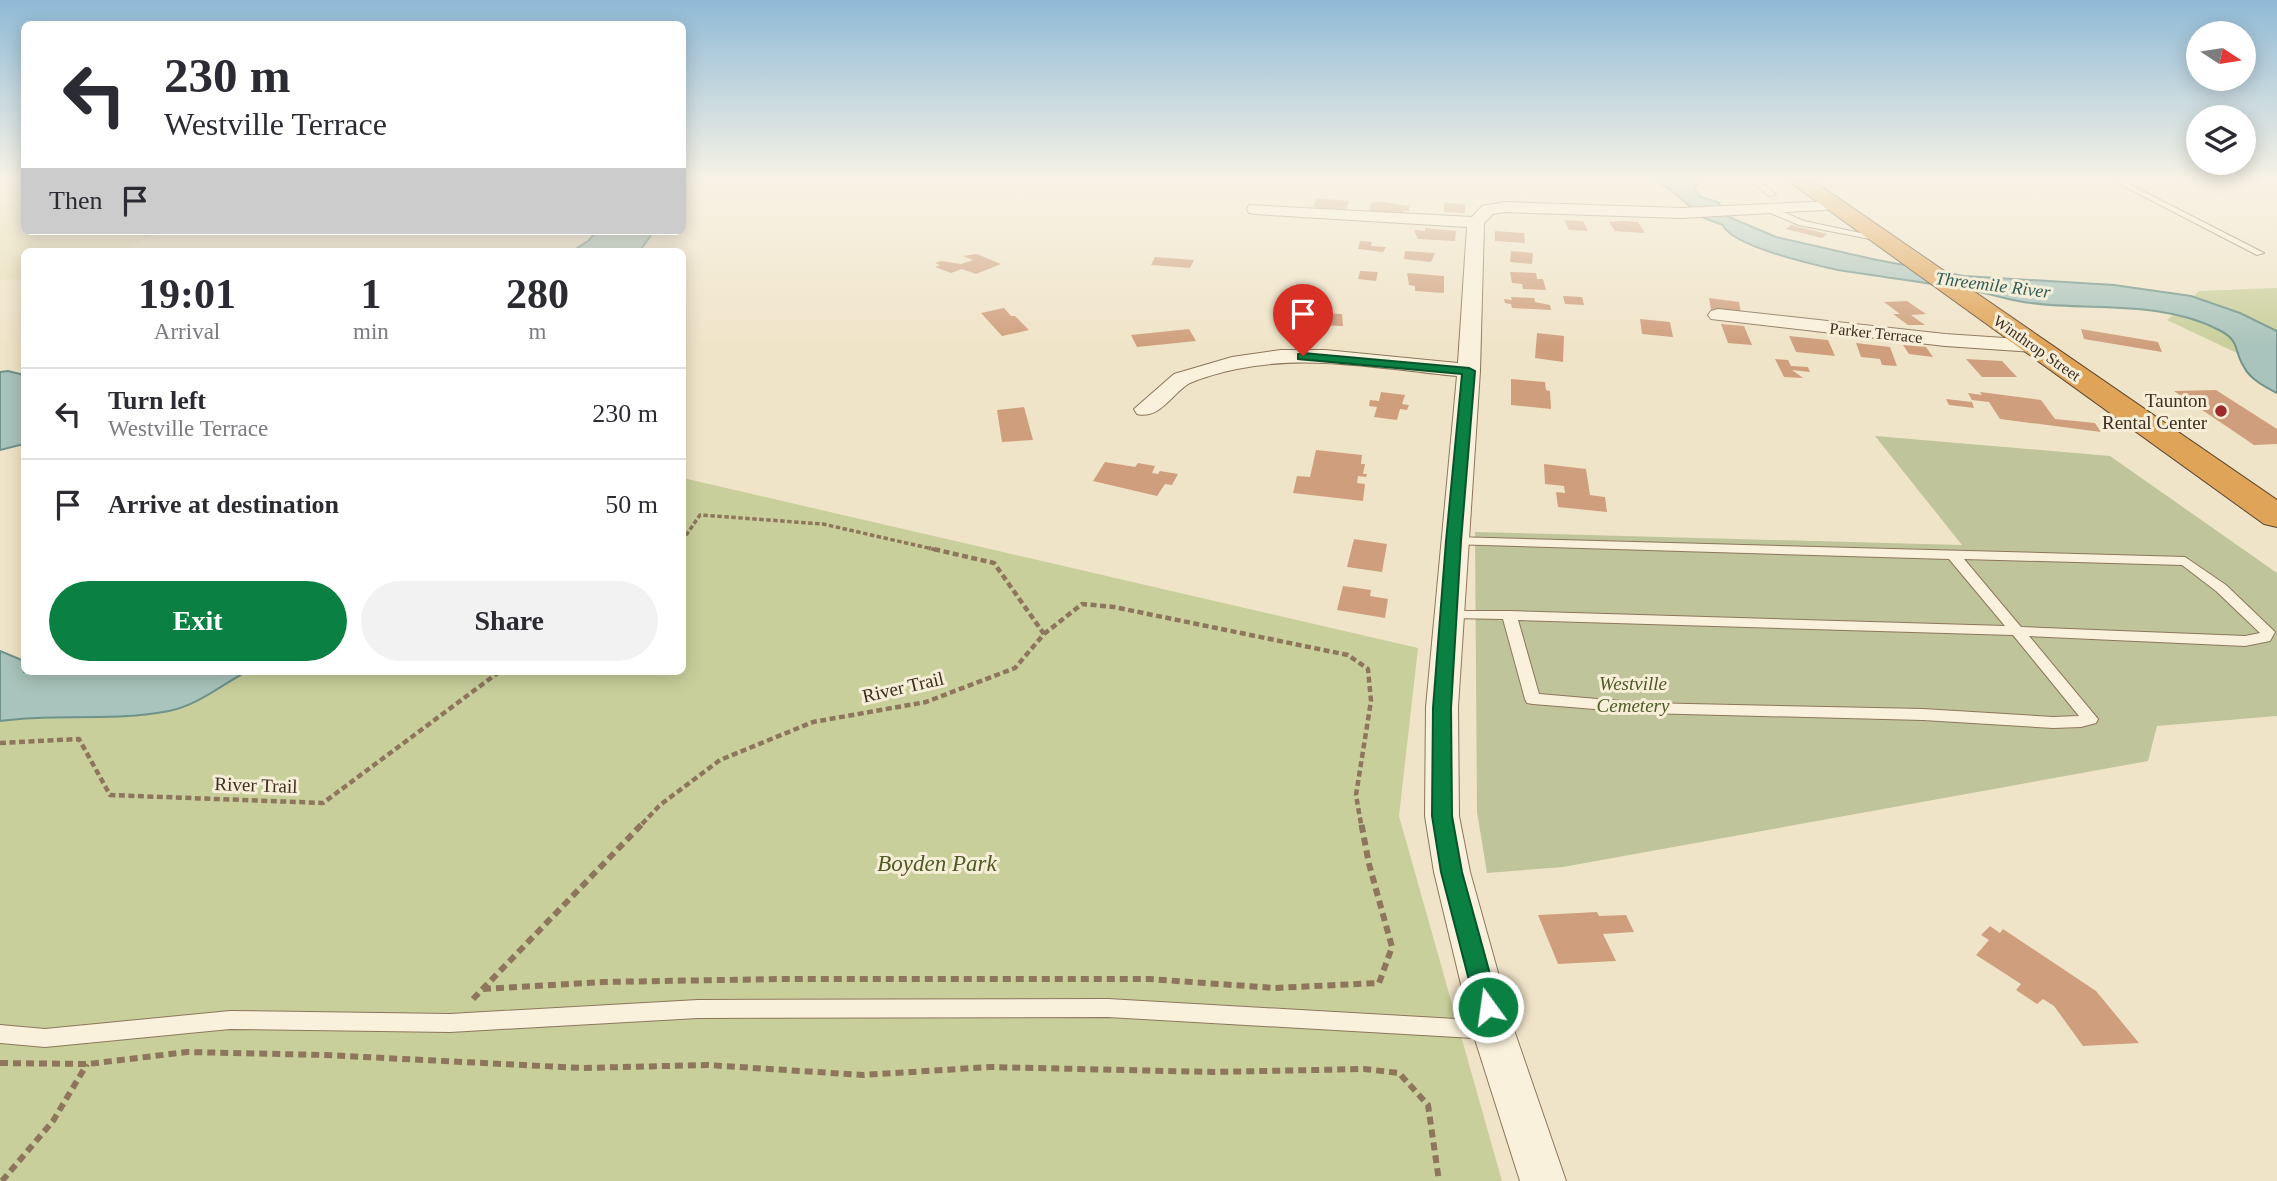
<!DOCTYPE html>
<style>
body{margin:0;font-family:"Times New Roman",serif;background:#f2f2f3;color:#2b2b33;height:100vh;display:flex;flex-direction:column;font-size:26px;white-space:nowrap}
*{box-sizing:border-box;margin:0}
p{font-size:23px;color:#7c7c81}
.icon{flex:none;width:38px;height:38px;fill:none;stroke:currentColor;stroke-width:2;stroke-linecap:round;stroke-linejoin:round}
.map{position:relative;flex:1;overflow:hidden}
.sheet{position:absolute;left:21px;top:248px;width:665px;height:427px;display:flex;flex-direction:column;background:#fff;border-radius:10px;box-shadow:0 4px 18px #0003}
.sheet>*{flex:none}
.top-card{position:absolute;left:21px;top:21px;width:665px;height:214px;border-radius:10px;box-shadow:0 4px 18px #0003;background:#fff;color:#2b2b33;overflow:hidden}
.needle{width:46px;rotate:102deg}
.buttons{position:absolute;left:2186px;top:21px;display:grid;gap:14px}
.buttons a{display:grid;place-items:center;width:70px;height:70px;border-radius:50%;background:#fff;box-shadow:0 4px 18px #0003;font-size:35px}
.pin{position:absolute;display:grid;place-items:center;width:60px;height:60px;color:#fff;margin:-72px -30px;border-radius:50% 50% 50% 0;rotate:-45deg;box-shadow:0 0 7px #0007}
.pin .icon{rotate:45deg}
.me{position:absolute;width:77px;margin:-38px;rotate:346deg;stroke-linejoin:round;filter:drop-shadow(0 0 5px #0008)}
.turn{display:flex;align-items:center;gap:24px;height:147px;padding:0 28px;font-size:32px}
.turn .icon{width:91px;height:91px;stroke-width:2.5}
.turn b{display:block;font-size:49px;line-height:60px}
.then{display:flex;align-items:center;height:66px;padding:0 28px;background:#0003;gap:14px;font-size:26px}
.eta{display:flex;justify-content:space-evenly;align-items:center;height:119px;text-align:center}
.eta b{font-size:42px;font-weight:700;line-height:49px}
.cta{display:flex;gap:14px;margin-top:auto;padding:14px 28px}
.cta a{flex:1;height:80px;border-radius:42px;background:#0b8043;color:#fff;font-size:28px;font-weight:700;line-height:80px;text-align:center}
.cta a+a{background:#f2f2f3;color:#2b2b33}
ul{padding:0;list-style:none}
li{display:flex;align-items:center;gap:21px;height:91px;padding:0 28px;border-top:2px solid #e1e1e2}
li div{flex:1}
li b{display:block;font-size:26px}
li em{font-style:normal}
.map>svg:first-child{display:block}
.farmland{fill:#e6deb5}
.green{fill:#c9cf9b}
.cemetery{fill:#bfc49a}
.water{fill:#a9c4bc;stroke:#6f938a;stroke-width:2}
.building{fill:#cf9f7d}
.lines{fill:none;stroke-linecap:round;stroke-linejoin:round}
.lane-casing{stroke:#8d765c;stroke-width:2}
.street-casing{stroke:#8d765c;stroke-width:2}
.highway-casing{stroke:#5b4430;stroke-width:2}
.path-far2{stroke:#8d765c;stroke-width:3.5;stroke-dasharray:4.5 2.5;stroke-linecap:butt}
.path-far1{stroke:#8d765c;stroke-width:4.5;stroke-dasharray:6 3.5;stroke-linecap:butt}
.path{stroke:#8d765c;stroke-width:6;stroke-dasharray:8 5;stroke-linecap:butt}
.lane{fill:#faf1dc;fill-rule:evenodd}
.street{fill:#faf1dc;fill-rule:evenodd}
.highway{fill:#e0a458;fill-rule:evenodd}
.route{fill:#0b8043;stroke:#07532c;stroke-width:2}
.poi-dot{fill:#9e2a2b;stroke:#f7eed8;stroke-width:2.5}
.labels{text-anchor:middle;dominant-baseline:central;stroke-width:6;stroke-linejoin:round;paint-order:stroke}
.far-street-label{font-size:16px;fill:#3d2e20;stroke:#f7eed8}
.far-water-label{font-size:18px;font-style:italic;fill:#2f5d5a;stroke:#f7eed8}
.poi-label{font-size:19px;fill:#3d2e20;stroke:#f7eed8;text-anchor:end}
.park-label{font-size:19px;font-style:italic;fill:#4d5a26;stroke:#f7eed8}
.street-label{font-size:19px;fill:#3d2e20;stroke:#f7eed8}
.near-park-label{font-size:23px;font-style:italic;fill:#4d5a26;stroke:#f7eed8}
</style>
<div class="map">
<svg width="2277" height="1181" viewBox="0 0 2277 1181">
<rect width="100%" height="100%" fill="#f0e4c8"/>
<path class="farmland" d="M0 180H24V231H164L117 252H24V279L0 280Z"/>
<path class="green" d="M2277 288V372L2167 320 2199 291Z
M683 478 1418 648 1399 816 1502 1181H0V721L35 716 169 711 246 672H682Z"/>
<path class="cemetery" d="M1875 436 2110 456 2277 573V716L2157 726 2148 761 1563 867 1487 873 1477 812 1475 532 1962 545Z"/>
<path class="water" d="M1652 180H1695L1699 182 1694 188 1701 197 1718 202 1729 217 1776 237 1877 260 1964 276 2114 285 2191 296 2240 313 2277 331V393C2265 387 2250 379 2244 367 2233 350 2241 341 2219 330 2162 300 2093 311 2031 303 2010 301 1990 293 1969 290 1925 282 1882 277 1838 270 1815 265 1731 246 1723 225L1704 218 1668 188Z
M597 231H654L639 252H571L588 241Z
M8 371 24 375V444L0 450V372Z
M0 651 24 661V672H246C221 685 198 705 169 711 114 722 55 713 0 721Z"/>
<path class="building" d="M1316 198 1349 201 1346 210H1316L1317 207H1313Z
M1377 201 1409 206V211H1403V214L1369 212 1371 203Z
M1444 203 1465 204V213L1444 212Z
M1564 220 1583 221 1588 231 1569 230Z
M1622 221 1638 222 1645 233 1615 231 1609 222Z
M1791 225 1827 234 1822 238 1786 229Z
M1425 228 1456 231 1455 241 1418 239 1414 230 1425 231Z
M1495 231 1524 233 1525 243 1495 241Z
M1360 241 1372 242 1371 246 1386 247 1383 252 1358 249Z
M1405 251 1435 253 1431 262 1404 259Z
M1511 251 1533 253 1532 264 1510 262Z
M977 254 1001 264 976 274 962 269 951 273 935 267 940 265 935 263 941 261 961 264 973 260 963 256Z
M1155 257 1194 260 1190 268 1151 265Z
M1360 271 1378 272 1376 281 1358 279Z
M1510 272 1536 273 1537 279H1543L1546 290 1523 289 1522 284 1512 283Z
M1407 273 1444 276V293L1415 291V286L1409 285Z
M1563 296 1582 297 1584 305 1565 304Z
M1511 297 1534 298 1535 302 1550 305 1551 310 1512 308 1511 304 1505 303 1504 299 1512 300Z
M1709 298 1739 302 1741 313 1711 310Z
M1907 301 1926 314 1911 315 1925 325H1908L1893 314H1900L1884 302Z
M1004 308 1011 316H1015L1029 330 1002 336 981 313Z
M1283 312 1342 314 1343 326 1282 324Z
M1640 319 1670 322 1673 337 1642 334Z
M1721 324 1744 326 1752 345 1728 343Z
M1189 329 1196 341 1137 347 1131 335Z
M2081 329 2158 342 2162 352 2084 339Z
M1537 333 1564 336 1563 362 1535 358Z
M1789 336 1828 340 1835 356 1796 352Z
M1856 343 1890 347 1897 366 1882 365 1880 359 1861 357Z
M1903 345 1926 347 1933 357 1909 354Z
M1775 359 1788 360 1791 366 1808 367 1810 372 1792 370 1803 378 1784 377Z
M1966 359 2002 361 2017 377H1982Z
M1511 379 1545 382 1546 390 1550 391 1551 409 1511 405Z
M2216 390 2277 429V444L2254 445 2174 391Z
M1381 392 1405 395 1402 404 1409 405 1407 410 1400 409 1397 420 1374 417 1377 407 1369 406 1370 400 1379 401Z
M1980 392 2041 400 2055 419 2095 423 2101 432 2000 419 1989 402 1972 400 1968 393 1982 395Z
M1946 399 1972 402 1974 408 1949 405Z
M1024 407 1033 440 1002 442 997 410Z
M1316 450 1362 455 1361 464H1365L1363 474H1367L1366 477 1358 476 1357 483 1365 484 1363 501 1293 493 1297 476 1310 477Z
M1105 462 1135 467 1138 463 1155 466 1152 473 1158 474 1160 471 1178 474 1172 485 1165 484 1157 496 1093 481Z
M1544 464 1586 469 1590 495 1605 497 1607 512 1558 507 1556 492 1565 493 1564 486 1545 484Z
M1354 539 1387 544 1382 572 1347 567Z
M1343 586 1371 590 1370 596 1388 599 1385 618 1337 610Z
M1597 912 1599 916 1626 915 1634 932 1603 934 1616 961 1558 964 1538 915Z
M1990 926 2000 933 2003 929 2096 991 2139 1043 2083 1046 2054 1006 2043 999 2037 1004 2016 990 2021 984 1976 955 1989 940 1981 935Z"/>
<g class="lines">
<g class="lane-casing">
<path id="lane" d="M1750 180H1758L1776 194 1769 196Z
M2112 180H2121L2264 253 2257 255Z
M1763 206H1769L1804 221 1884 238 1880 241 1799 225 1763 210Z
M1453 537 2185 557 2226 585 2275 632 2270 641 2245 646 2029 636 2098 719 2096 723 2081 727 2053 728 1923 720 1644 713 1533 704 1527 703 1525 699 1503 619 1449 618 1442 614 1444 611H1509L2005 626 1949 559 1448 544 1446 541ZM1964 559 2182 565 2216 591 2260 633 2245 636 2021 627ZM1518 620 2013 635 2079 716 2053 717 1923 709 1644 703 1539 694Z
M1108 999 1491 1021 1498 1024 1501 1030 1498 1036 1491 1039 1108 1017 698 1018 450 1032 230 1029 45 1047 0 1043V1025L45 1029 230 1011 450 1014 698 1000Z"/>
</g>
<g class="street-casing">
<path id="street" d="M1835 201 1841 203 1843 206 1841 209 1681 218 1505 212 1493 214 1484 223 1480 371 1458 707 1459 816 1470 872 1514 1030 1566 1181H1520L1472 1030 1434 872 1425 816 1426 707 1457 376C1384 369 1309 354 1237 369 1222 372 1204 377 1190 383 1172 393 1160 420 1137 414L1134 409 1174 374 1232 357 1281 350H1325L1458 363 1467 227 1255 214 1249 213 1247 209 1249 205 1472 217 1482 206 1505 202 1681 208Z
M1718 309 1945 334 2035 340 2042 342 2045 346 2042 350 2035 352 1945 346 1711 319 1708 315 1711 311Z"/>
</g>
<g class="highway-casing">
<path id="highway" d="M1787 180H1812L2277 500V527L2264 524Z"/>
</g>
<path class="path-far2" d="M682 541 700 515 823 524 937 550"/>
<path class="path-far1" d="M1044 634 1082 604 1114 607 1348 655 1368 669 1371 701 1356 795 1361 824
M0 743 79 739 110 795 323 803 499 672
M642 824 660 805 720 760 813 722 926 702 1015 668 1044 634 994 563 929 548"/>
<path class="path" d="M483 989 603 982 782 979H1149L1275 988 1379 983 1392 947 1369 864 1361 822
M473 999 644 822
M0 1063 88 1064 187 1052 325 1055 582 1068 708 1065 863 1075 990 1067 1213 1072 1364 1069 1399 1073 1428 1105 1439 1181
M2 1181 53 1121 87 1064"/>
<use href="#lane" class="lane"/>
<use href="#street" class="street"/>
<use href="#highway" class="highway"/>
</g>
<linearGradient id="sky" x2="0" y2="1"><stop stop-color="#8fbad6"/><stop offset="0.52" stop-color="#f8f3e6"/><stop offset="1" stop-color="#f8f3e6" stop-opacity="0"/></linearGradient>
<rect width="2277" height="345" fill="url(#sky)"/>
<path class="route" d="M1303 353 1469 368 1475 371 1461 541 1451 708 1452 816 1462 872 1499 1007 1496 1014 1488 1017 1480 1014 1476 1007 1441 872 1432 816 1433 708 1446 541 1462 374 1298 359V354Z"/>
<circle class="poi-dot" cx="2221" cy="411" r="7"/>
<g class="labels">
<g class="far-street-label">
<text transform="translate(1876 333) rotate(6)">Parker Terrace</text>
<text transform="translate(2037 348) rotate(35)">Winthrop Street</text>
</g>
<g class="far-water-label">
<text transform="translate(1993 285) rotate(7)">Threemile River</text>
</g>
<g class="poi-label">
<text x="2207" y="400">Taunton<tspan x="2207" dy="22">Rental Center</tspan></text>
</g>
<g class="park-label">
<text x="1633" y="683">Westville<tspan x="1633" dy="22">Cemetery</tspan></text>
</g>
<g class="street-label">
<text transform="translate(903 687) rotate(-13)">River Trail</text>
<text transform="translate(256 785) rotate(2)">River Trail</text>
</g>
<g class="near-park-label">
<text x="937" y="863">Boyden Park</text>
</g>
</g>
</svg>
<div class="buttons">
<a><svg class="needle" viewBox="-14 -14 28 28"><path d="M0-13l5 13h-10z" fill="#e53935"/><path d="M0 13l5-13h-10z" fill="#7c7c81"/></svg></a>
<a><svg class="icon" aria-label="layers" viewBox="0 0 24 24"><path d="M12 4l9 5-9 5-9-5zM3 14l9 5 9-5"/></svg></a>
</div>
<div class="pin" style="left:1303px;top:356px;background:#d93025"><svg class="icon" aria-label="arrive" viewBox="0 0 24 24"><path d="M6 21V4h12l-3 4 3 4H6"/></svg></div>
<svg class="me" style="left:1488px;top:1007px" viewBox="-20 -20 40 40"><circle r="17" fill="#0b8043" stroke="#fff" stroke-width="3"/><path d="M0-11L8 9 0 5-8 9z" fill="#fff"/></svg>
<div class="top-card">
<div class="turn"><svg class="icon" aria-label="left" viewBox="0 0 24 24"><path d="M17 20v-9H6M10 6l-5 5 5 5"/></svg><div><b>230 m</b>Westville Terrace</div></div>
<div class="then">Then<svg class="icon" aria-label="arrive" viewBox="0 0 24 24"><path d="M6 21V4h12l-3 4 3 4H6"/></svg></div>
</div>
<section class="sheet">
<div class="eta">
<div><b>19:01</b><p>Arrival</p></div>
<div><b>1</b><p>min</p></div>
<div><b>280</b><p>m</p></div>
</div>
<ul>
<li><svg class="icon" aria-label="left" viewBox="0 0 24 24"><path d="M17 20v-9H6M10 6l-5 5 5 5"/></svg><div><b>Turn left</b><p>Westville Terrace</p></div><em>230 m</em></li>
<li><svg class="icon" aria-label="arrive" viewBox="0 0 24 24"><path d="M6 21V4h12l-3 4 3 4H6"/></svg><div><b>Arrive at destination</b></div><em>50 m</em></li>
</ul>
<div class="cta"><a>Exit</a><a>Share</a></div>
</section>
</div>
